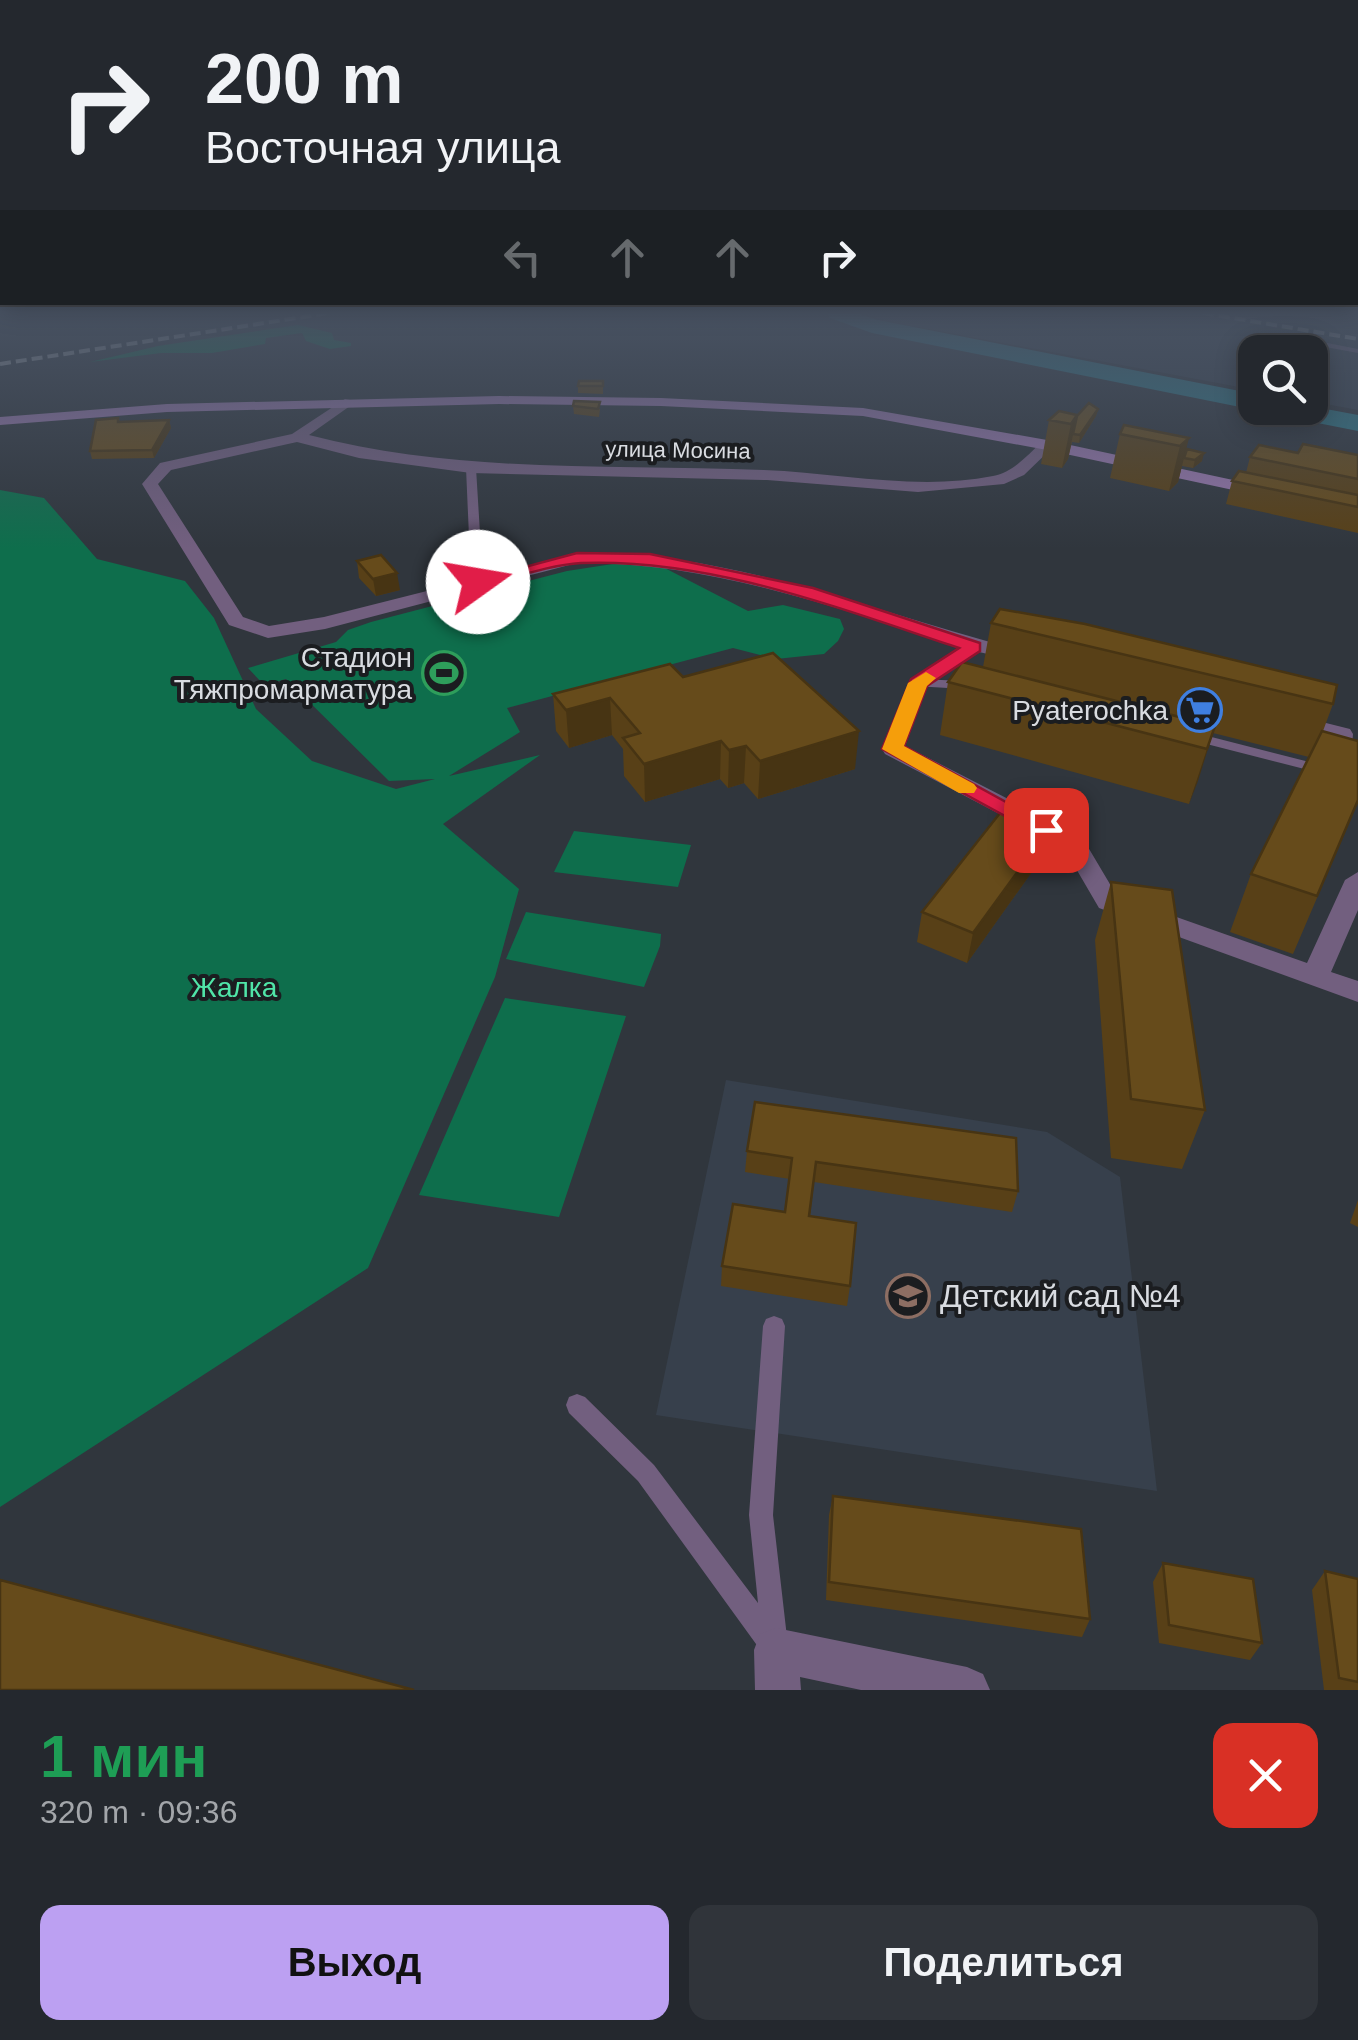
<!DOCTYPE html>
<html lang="ru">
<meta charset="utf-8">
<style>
body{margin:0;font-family:Arial,sans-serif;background:#30343a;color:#f1f3f6;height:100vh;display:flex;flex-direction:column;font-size:38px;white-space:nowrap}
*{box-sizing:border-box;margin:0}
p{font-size:32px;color:#a3a6aa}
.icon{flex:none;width:55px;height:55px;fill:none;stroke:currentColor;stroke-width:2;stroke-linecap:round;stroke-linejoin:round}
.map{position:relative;height:1690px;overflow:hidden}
.panel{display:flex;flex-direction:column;background:#24282e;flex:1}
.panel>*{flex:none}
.banner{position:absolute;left:0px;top:0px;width:1360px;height:305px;box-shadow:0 5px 25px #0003,0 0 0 2px #41444a;background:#24282e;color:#f1f3f6;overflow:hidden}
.buttons{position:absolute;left:1238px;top:335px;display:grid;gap:20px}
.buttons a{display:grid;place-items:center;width:90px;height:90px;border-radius:20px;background:#24282e;box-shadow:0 5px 25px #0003,0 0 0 2px #41444a;font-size:50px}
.pin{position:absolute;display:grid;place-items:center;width:85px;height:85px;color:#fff;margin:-42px;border-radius:20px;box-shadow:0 5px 15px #0006}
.me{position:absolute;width:110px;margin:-55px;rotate:77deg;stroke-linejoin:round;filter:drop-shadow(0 0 8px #0008)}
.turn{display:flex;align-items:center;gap:35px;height:210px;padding:0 40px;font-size:45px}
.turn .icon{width:130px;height:130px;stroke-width:2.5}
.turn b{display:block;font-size:70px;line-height:85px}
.lanes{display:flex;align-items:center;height:95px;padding:0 40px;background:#0003;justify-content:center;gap:50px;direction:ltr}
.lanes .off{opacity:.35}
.round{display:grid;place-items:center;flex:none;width:105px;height:105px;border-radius:20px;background:#30343a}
.head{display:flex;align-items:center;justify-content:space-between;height:170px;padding:0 40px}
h1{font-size:60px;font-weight:800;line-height:75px;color:#1e9e55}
.button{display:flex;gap:20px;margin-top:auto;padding:20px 40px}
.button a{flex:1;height:115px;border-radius:20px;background:#bca0f2;color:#111;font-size:40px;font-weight:800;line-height:115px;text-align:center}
.button a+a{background:#30343a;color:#f1f3f6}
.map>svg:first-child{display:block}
.built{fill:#37404c}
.green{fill:#0e6e4c}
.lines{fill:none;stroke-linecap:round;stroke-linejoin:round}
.river{fill:#2e7685;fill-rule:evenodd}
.lane{fill:#725f7f;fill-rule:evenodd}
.street{fill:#725f7f;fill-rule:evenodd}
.secondary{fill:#9475a8;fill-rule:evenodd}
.rail{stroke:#9a9ea4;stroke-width:4;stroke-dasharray:11 5;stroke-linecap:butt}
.wall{fill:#584017}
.shaded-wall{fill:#473413}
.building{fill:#664b1b;stroke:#473413;stroke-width:2.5}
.route{fill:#e11d48;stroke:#92132f;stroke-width:2.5}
.slow{fill:#f59e0b}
.labels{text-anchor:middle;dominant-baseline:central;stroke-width:8;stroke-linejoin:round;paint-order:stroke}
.far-street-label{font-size:22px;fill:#d9dce1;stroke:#1b1d20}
.poi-label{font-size:28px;fill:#d9dce1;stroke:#1b1d20;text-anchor:end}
.park-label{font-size:28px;fill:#50e5a8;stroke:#1b1d20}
.near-poi-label{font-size:32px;fill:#d9dce1;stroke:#1b1d20;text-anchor:start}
</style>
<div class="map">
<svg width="1358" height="1690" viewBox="0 0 1358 1690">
<rect width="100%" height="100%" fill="#30363d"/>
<path class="built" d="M862 313H1358V410L1310 401V352H1255V390L886 321Z
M726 1080 1047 1132 1120 1177 1157 1491 656 1415Z"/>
<path class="green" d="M298 325 332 333 334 340 351 343V346L330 349 306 341 302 333 266 338 265 344 212 353H161L90 362 158 346Z
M0 490 44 498 97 559 185 581 214 618 256 709 312 761 396 789 435 779 389 781 286 679 264 685 248 668 336 642 348 630 371 622 567 571 632 561 657 564 748 611 783 605 840 619 844 629 838 641 824 654 776 659 733 648 507 708 520 732 449 776 540 755 443 824 519 889 495 977 368 1268 0 1507Z
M574 831 691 845 678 887 554 872Z
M526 912 661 934 660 946 644 987 506 959Z
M505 998 626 1016 559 1217 419 1195Z"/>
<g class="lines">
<path class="river" d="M827 313H857L878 320 1255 394V408H1264L1255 410 872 333 830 318Z
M1310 406 1358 415V431L1272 414 1268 408Z"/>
<path class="lane" d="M1307 339 1358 349V353L1304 343 1303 341Z
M471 465 476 468 483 582 477 585 471 582 466 468Z
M918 679 965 681 971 685 965 689 914 686 912 683Z
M1192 732 1329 767 1331 770 1324 774 1187 739 1185 736Z
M774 1316 782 1319 785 1326 773 1515 788 1646 784 1655 775 1659 764 1655 638 1481 569 1413 566 1405 569 1397 577 1394 585 1397 654 1465 758 1603 749 1515 763 1326 766 1319Z"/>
<path class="street" d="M345 399 350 400V406L309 435C458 474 612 464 764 470 839 473 918 491 993 476 1013 473 1027 455 1042 442H1052V448L1024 475 1004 484 918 492 767 480 471 473 359 458 297 442 171 470 158 484 243 617 269 626 324 617 577 553C734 550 875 614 1025 651L1028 655 1018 661 979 652 927 686 905 746 1082 837 1117 896 1307 963 1345 880 1358 872V910L1331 972 1358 981V1002L1099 908 1064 848 885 754 882 749 911 679 960 647C833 607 712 562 577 563L325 629 268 638 229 625 142 484 160 463 292 434Z
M1290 714 1350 729 1353 734 1350 770 1358 773V788L1326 773 1330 738 1282 726 1279 721Z
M776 1628 967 1667 983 1674 990 1690H861L800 1677 801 1690H755L754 1650 760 1634Z"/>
<path class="secondary" d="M499 396 661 398 863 408 1047 440 1261 486 1269 491 1261 496 1047 450 863 416 661 406 499 404 167 412 0 425V417L167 404Z"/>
<path class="rail" d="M1203 313 1358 339
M0 364 329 313"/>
</g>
<path class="wall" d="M603 381V394L578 393V386Z
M573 406 600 409 599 417 574 414Z
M1098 409 1096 416 1079 443 1072 442 1068 459 1062 468 1041 464 1049 420 1077 415Z
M118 418 120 422 169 420 171 428 154 458 92 459 90 451Z
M1124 425 1187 449 1202 461 1193 468 1182 466 1178 482 1169 491 1110 478 1120 434Z
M1298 453 1358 455V533L1226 504 1232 481 1246 473 1250 457Z
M357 561 400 590 376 596 359 578Z
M991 623 1333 704 1323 731 1358 802 1293 954 1230 932 1251 874 1309 757 1213 733 1189 804 940 735 948 682 983 667Z
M683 677 855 769 758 799 744 783 728 788 720 779 645 802 624 776 623 749 612 735 569 748 556 731 553 694Z
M1058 816 1051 845 967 963 917 942 922 912Z
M1111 882 1205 1110 1182 1169 1111 1158 1095 940Z
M747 1151 1018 1191 1012 1212 814 1182 810 1216 850 1286 847 1306 721 1286 722 1266 785 1212 790 1179 745 1172Z
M1358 1200V1227L1350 1223Z
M833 1496 1090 1619 1082 1637 826 1600 829 1515Z
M1163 1563 1262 1643 1250 1660 1159 1643 1153 1582Z
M1325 1571 1358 1579V1690H1324L1312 1590Z"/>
<path class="shaded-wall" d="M1098 409 1096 416 1079 443 1080 435Z
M1077 415 1068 459 1062 468 1071 424Z
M169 420 171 428 154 458 152 450Z
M1189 438 1178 482 1169 491 1180 446Z
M1204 453 1202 461 1193 468 1195 460Z
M397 573 400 590 376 596 373 579Z
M610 698 612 735 569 748 566 710Z
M1215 726 1198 781 1189 804 1207 749Z
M859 731 855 769 758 799 760 761Z
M721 741 720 779 645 802 644 764Z
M746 746 744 783 728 788 729 750Z
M1058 816 1051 845 967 963 973 933Z"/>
<path class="building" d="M579 381H603V386H578Z
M574 401 600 402 598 409 573 406Z
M1089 403 1098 409 1080 435 1073 434 1077 416Z
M1059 411 1077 415 1071 424 1049 420Z
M118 418V422L169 420 152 450 90 451 96 420Z
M1124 425 1189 438 1180 446 1120 434Z
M1303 444 1358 455V479L1250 457 1259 445 1298 453Z
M1187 449 1204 453 1195 460 1184 458Z
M1239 471 1358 495V507L1232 481Z
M381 555 397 573 373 579 357 561Z
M1000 609 1085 624 1337 685 1333 704 991 623Z
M773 653 859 731 760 761 746 746 729 750 721 741 644 764 623 738 640 733 610 698 566 710 553 694 670 664 683 677Z
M962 662 1215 726 1207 749 948 682Z
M1322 731 1358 741V800L1317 896 1251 874Z
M1015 794 1058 816 973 933 922 912Z
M1111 882 1172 890 1205 1110 1131 1099Z
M755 1102 1016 1138 1018 1191 816 1162 809 1216 856 1223 850 1286 722 1266 733 1204 785 1212 792 1158 747 1151Z
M833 1496 1081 1529 1090 1619 829 1582Z
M1163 1563 1253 1579 1262 1643 1169 1625Z
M1325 1571 1358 1579V1682L1339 1678Z
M0 1580 414 1690H0Z"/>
<linearGradient id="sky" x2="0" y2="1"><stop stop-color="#1a1e22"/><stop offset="0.57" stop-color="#485262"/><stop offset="1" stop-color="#485262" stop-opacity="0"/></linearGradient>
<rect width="1358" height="549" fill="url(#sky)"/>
<path class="route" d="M577 553 650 554 813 588 980 643V651L927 686 904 746 1057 830 1046 836 1038 834 882 749 911 679 959 648C838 608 710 558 581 563 548 565 511 579 478 587L469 582Z"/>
<path class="slow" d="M926 672 936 678 927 686 904 746 974 784 977 788 974 793H959L882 749 908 683Z"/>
<defs>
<g id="stadium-ring" transform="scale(2.25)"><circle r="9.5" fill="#1b1d20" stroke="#2e9e5b" stroke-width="1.5"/><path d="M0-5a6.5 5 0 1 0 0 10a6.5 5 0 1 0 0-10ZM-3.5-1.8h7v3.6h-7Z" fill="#2e9e5b"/></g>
<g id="supermarket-ring" transform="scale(2.25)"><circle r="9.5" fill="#1b1d20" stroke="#3f7fe0" stroke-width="1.5"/><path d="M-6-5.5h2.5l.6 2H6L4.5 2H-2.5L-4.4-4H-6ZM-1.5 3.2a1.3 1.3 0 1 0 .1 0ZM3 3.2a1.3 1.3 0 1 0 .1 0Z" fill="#3f7fe0"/></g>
<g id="school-ring" transform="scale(2.25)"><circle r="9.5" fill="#1b1d20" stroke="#8d6e63" stroke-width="1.5"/><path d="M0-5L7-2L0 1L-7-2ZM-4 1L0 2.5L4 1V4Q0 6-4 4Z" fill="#8d6e63"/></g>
</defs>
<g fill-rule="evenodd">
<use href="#stadium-ring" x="444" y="673"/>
<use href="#supermarket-ring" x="1200" y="710"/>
<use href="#school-ring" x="908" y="1296"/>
</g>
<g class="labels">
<g class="far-street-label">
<text transform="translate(678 450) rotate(1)">улица Мосина</text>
</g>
<g class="poi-label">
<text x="412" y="657">Стадион<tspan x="412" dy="32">Тяжпромарматура</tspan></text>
<text x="1168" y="710">Pyaterochka</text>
</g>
<g class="park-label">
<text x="234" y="987">Жалка</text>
</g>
<g class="near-poi-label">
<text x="940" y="1296">Детский сад №4</text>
</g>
</g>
</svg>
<div class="buttons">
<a><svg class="icon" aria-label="search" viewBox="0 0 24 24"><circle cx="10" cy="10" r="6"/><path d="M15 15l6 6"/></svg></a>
</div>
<div class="pin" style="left:1046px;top:830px;background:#d93025"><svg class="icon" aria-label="arrive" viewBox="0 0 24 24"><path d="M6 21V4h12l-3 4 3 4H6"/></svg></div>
<svg class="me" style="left:478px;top:582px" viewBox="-20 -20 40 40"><circle r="19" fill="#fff"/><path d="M0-13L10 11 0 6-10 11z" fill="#e11d48"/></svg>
<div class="banner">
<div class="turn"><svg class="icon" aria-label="right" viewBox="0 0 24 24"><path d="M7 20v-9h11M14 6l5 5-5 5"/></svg><div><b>200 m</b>Восточная улица</div></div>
<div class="lanes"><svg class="icon off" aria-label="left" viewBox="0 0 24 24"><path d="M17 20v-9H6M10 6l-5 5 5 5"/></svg><svg class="icon off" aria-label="ahead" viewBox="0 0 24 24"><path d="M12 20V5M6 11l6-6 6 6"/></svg><svg class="icon off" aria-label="ahead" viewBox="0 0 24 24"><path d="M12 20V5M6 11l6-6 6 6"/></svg><svg class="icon" aria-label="right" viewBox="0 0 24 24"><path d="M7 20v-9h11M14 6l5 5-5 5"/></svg></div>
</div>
</div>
<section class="panel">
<div class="head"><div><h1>1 мин</h1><p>320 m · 09:36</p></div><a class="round" style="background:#d93025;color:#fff"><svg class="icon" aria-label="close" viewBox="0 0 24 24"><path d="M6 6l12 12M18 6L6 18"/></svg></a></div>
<div class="button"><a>Выход</a><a>Поделиться</a></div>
</section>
